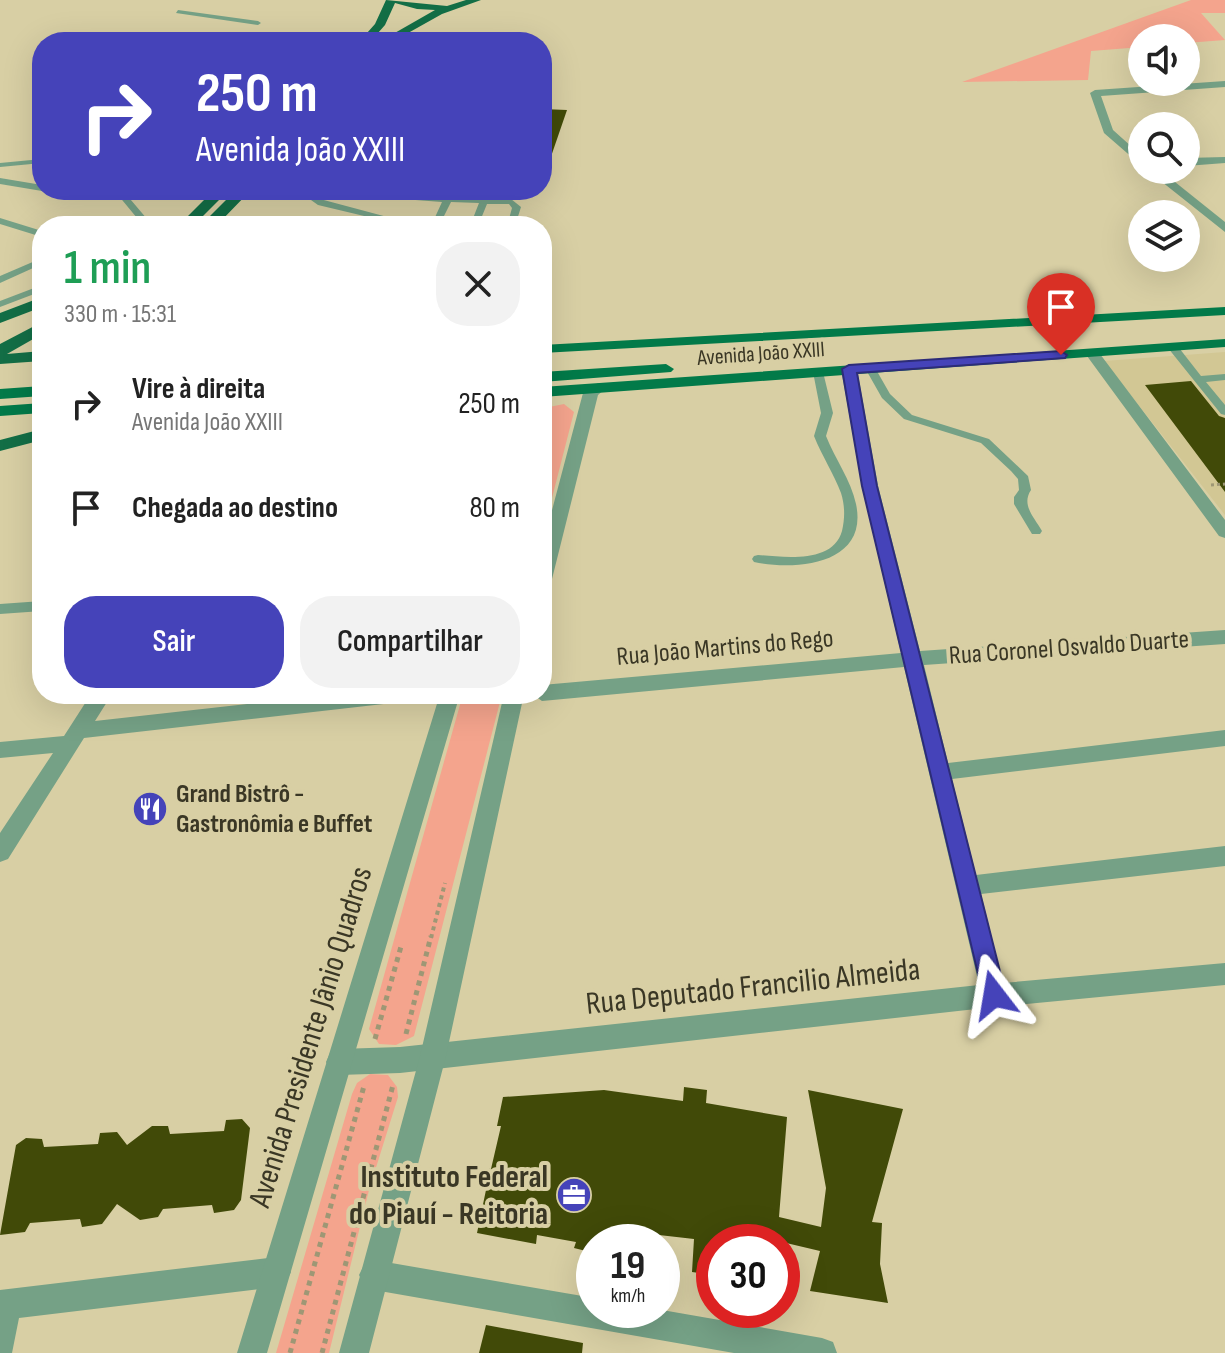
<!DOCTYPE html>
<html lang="pt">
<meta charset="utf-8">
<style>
body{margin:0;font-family:"Sofia Sans Condensed",sans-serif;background:#f2f2f2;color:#222;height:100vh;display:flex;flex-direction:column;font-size:30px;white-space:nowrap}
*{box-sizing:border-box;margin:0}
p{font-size:26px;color:#767676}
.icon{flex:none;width:44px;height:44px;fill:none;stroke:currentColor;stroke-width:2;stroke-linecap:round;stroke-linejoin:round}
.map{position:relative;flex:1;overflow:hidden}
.sheet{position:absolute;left:32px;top:216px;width:520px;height:488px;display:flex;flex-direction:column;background:#fff;border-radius:32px;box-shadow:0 8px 32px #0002}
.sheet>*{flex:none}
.hud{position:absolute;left:32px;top:32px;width:520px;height:168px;border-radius:32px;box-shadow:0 8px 32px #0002;background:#4543b9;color:#fff;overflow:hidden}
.tools{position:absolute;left:1128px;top:24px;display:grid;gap:16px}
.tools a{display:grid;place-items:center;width:72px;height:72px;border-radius:50%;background:#fff;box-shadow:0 8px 32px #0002;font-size:40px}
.speed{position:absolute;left:576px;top:1224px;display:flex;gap:16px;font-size:40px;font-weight:700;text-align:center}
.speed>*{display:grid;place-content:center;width:104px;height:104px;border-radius:50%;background:#fff;box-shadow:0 8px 32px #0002;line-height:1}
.speed small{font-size:20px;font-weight:400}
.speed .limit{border:12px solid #d22;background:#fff;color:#111}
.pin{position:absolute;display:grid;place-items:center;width:68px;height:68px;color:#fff;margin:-82px -34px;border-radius:50% 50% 50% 0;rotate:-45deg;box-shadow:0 0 8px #0007}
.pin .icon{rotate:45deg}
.me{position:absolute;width:88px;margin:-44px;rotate:346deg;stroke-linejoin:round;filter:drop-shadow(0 0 6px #0008)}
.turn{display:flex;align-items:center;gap:28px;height:168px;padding:0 32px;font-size:36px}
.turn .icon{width:104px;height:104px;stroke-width:2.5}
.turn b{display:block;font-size:56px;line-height:68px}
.round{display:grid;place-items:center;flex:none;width:84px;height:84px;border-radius:32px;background:#f2f2f2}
.overview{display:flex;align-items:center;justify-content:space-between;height:136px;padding:0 32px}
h1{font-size:48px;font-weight:600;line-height:60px;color:#1e9e55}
.button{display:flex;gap:16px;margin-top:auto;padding:16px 32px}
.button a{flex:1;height:92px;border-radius:32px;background:#4543b9;color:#fff;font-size:32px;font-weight:600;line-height:92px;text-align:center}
.button a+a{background:#f2f2f2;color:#222}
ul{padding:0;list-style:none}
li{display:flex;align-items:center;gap:24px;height:104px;padding:0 32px}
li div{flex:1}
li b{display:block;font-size:30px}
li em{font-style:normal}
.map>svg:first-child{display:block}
.built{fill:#d2c794}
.green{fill:#f4a48d}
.building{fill:#414a08}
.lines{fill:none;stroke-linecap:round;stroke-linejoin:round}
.path-far2{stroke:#9e9775;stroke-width:3;stroke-dasharray:3 3;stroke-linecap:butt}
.path-far1{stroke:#9e9775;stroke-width:4;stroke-dasharray:4 4;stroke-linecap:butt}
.path{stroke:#9e9775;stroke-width:5;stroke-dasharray:5 5;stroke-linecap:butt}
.service{fill:#75a186;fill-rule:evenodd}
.minor{fill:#75a186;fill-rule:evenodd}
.tertiary{fill:#75a186;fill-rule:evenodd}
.primary{fill:#027a49;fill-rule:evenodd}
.trunk{fill:#136e46;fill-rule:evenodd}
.route{fill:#4543b9;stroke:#2d2c78;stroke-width:2}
.labels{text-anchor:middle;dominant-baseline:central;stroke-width:8;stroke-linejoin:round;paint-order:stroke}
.far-street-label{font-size:22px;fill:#3a3725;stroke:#d8cfa4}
.street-label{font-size:26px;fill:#3a3725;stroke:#d8cfa4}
.poi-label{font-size:26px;font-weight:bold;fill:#3a3725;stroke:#d8cfa4;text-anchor:start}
.near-street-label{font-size:32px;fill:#3a3725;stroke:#d8cfa4}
.near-poi-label{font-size:32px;font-weight:bold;fill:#3a3725;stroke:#d8cfa4;text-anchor:end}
</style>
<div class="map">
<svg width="1225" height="1353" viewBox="0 0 1225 1353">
<rect width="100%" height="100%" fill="#d8cfa4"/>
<path class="built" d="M1225 352V515L1104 361Z"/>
<path class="green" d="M1191 0H1225V13H1201L1225 40 1186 43V38H1142V47L1091 51 1088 80 962 82Z
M564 404 574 412 542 537V420L549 407Z
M463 694H502L414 1036 396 1045 379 1044 369 1029Z
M370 1074 388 1075 397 1087 398 1097 369 1190 329 1353H276L352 1094 357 1083Z"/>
<path class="building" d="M542 109 567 110 545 174H542Z
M1191 381 1219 416 1225 418V492L1145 385Z
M684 1087 707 1090 706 1103 787 1117 779 1217 821 1227 826 1188 808 1090 903 1109 872 1222 882 1223 880 1264 888 1303 810 1291 820 1251 782 1242H714V1275L692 1272 694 1239 659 1235 657 1242H594V1253L574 1248 576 1242 537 1235 536 1244 477 1233 486 1190 479 1189 484 1168 491 1169 501 1126H497L503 1097 604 1090 683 1101Z
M242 1119 250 1128 241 1200 234 1210 214 1213 212 1205 163 1209 158 1217 140 1220 117 1204 102 1224 82 1227 80 1219 30 1223 25 1232 0 1235 16 1145 26 1138 42 1139 44 1147 98 1144 100 1133 117 1132 127 1145 152 1126H168L170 1134 224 1131 226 1120Z
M486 1325 583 1343 582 1353H479Z"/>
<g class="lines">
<path class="path-far2" d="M542 438 550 409
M1211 485 1225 484"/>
<path class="path-far1" d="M431 938 445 883"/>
<path class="path" d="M406 1034 431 936
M375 1039 402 943
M290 1353 364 1086
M322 1353 393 1085"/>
<path class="service" d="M178 10 258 21 261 23 258 25 176 13Z
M42 159V163L0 167V163Z
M0 178 42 185V190H44L42 191 0 184Z
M66 190H126L125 193 153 226H144L141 222 133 226H121L137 218 118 195 70 193Z
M316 190C381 190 445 197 511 199L521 207 515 226H507L512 208 509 204H487L478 226H470L479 203 451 202 439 226H431L442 202 323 193 320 199 421 226H406L318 205 311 200Z
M0 218 42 231V237L0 224Z
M42 258V264L0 283V276Z
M42 285V291L0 307V301Z
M1172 343 1176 344 1201 376 1225 374V380L1206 382 1225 405V415L1221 414 1168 348V344Z
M870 365 874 366 890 394 912 415 989 439 1028 476 1031 490C1021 505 1034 517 1042 531L1040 534H1032L1014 504V497L1019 490 1018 479 1011 471 981 443 904 419 882 398 865 368Z
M818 369 823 372 833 413 826 436C835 459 851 480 856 504 869 565 795 571 754 562L752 559 754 556 758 555C784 557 833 564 842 531 845 518 845 506 841 493 834 474 822 456 814 436L821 413 813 372Z
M42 601V611L0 614V604Z"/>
<path class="minor" d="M1225 81V87L1101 96 1113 130 1142 156V166L1104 133 1090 93 1095 90Z
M1225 157V163L1186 166V158Z
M1147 170H1160L1225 222V232Z
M1092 349 1097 350 1225 520V538L1219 536 1087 356 1085 353Z
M849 364 857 369 878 486 920 651 1225 630V644L924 665 948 763 1225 730V746L952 779 976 875 1225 846V866L981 894 1003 983 1225 963V985L994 1007 400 1073 339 1075 330 1071 326 1062 330 1053 339 1049 400 1047 979 985 904 667 542 701 532 694H542V685L901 653 862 486 841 369Z
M91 694H112L95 721 335 694H411L408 699 401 702 84 738 8 859 0 862V833L53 753 0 758V742L64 736Z
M276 1257 286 1262 291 1272 286 1282 276 1287 19 1318 12 1353H0V1290Z
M374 1260 594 1298V1310H662L822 1338 833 1342 837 1353H734L374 1290 364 1285 359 1275 364 1265Z"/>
<path class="tertiary" d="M598 383 606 388 598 395 551 583 542 589V548L583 393Z
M440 694H460L267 1353H237Z
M504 694H524L446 1056 369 1353H339L420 1056Z"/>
<path class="primary" d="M1225 307V315L542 353V345Z
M1225 339V347L542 397V387Z
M666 364 674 369 671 372 542 382V372Z
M42 386V396L0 399V389Z
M42 403V413L0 416V406Z"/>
<path class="trunk" d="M386 0 447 6 466 0H481L442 14 392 42H379L435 10 417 9 395 3 385 25 370 42H359L375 24Z
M214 190H229L193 226H178Z
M236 190H251L219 223H209V217Z
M42 297V307L0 323V313Z
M42 322V334L7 354 42 351V361L0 364V344Z
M42 429V440L0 451V440Z"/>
</g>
<path class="route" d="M1061 351 1067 355 1065 358 857 373 877 486 1006 995 1002 1002 994 1006 986 1002 983 995 862 486 842 369 849 365Z"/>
<defs>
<g id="restaurant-disc" transform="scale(1.8)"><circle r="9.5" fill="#4543b9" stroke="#d8cfa4"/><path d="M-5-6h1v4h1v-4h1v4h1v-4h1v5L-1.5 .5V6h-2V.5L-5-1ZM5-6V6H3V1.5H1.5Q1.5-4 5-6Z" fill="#fff"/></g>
<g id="office-disc" transform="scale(1.8)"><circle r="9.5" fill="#4543b9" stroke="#d8cfa4"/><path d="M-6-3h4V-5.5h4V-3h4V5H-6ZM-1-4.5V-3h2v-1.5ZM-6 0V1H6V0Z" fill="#fff"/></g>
</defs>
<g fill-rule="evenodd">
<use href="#restaurant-disc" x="150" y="809"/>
<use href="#office-disc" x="574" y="1195"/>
</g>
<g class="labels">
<g class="far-street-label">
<text transform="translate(761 354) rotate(-4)">Avenida João XXIII</text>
</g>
<g class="street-label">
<text transform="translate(725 648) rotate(-5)">Rua João Martins do Rego</text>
<text transform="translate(1069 648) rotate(-4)">Rua Coronel Osvaldo Duarte</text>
</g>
<g class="poi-label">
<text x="176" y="794">Grand Bistrô -<tspan x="176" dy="30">Gastronômia e Buffet</tspan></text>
</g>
<g class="near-street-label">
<text transform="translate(753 987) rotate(-6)">Rua Deputado Francilio Almeida</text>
<text transform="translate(311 1037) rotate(-73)">Avenida Presidente Jânio Quadros</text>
</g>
<g class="near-poi-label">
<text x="548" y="1177">Instituto Federal<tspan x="548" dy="37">do Piauí - Reitoria</tspan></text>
</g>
</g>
</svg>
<div class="tools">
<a><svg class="icon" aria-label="sound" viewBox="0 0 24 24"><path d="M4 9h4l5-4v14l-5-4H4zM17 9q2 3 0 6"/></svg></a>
<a><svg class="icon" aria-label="search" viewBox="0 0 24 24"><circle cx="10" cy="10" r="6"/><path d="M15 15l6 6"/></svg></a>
<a><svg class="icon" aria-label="layers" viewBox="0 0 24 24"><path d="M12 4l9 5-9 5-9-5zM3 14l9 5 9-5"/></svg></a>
</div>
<div class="speed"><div>19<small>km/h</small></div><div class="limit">30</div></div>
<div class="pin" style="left:1061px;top:355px;background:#d93025"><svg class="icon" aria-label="arrive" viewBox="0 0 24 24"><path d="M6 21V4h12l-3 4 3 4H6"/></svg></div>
<svg class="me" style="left:994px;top:995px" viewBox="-20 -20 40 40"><path d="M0-17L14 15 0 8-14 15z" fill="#4543b9" stroke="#fff" stroke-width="4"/></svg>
<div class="hud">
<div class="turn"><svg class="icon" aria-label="right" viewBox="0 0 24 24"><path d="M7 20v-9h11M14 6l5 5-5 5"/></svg><div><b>250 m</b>Avenida João XXIII</div></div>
</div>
<section class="sheet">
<div class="overview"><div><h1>1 min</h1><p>330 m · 15:31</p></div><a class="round"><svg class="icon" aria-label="close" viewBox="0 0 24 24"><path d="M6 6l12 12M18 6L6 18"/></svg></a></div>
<ul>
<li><svg class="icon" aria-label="right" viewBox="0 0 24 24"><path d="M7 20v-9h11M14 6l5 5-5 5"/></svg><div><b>Vire à direita</b><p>Avenida João XXIII</p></div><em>250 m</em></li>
<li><svg class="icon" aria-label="arrive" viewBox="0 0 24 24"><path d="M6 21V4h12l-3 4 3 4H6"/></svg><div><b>Chegada ao destino</b></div><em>80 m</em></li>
</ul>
<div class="button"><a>Sair</a><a>Compartilhar</a></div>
</section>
</div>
